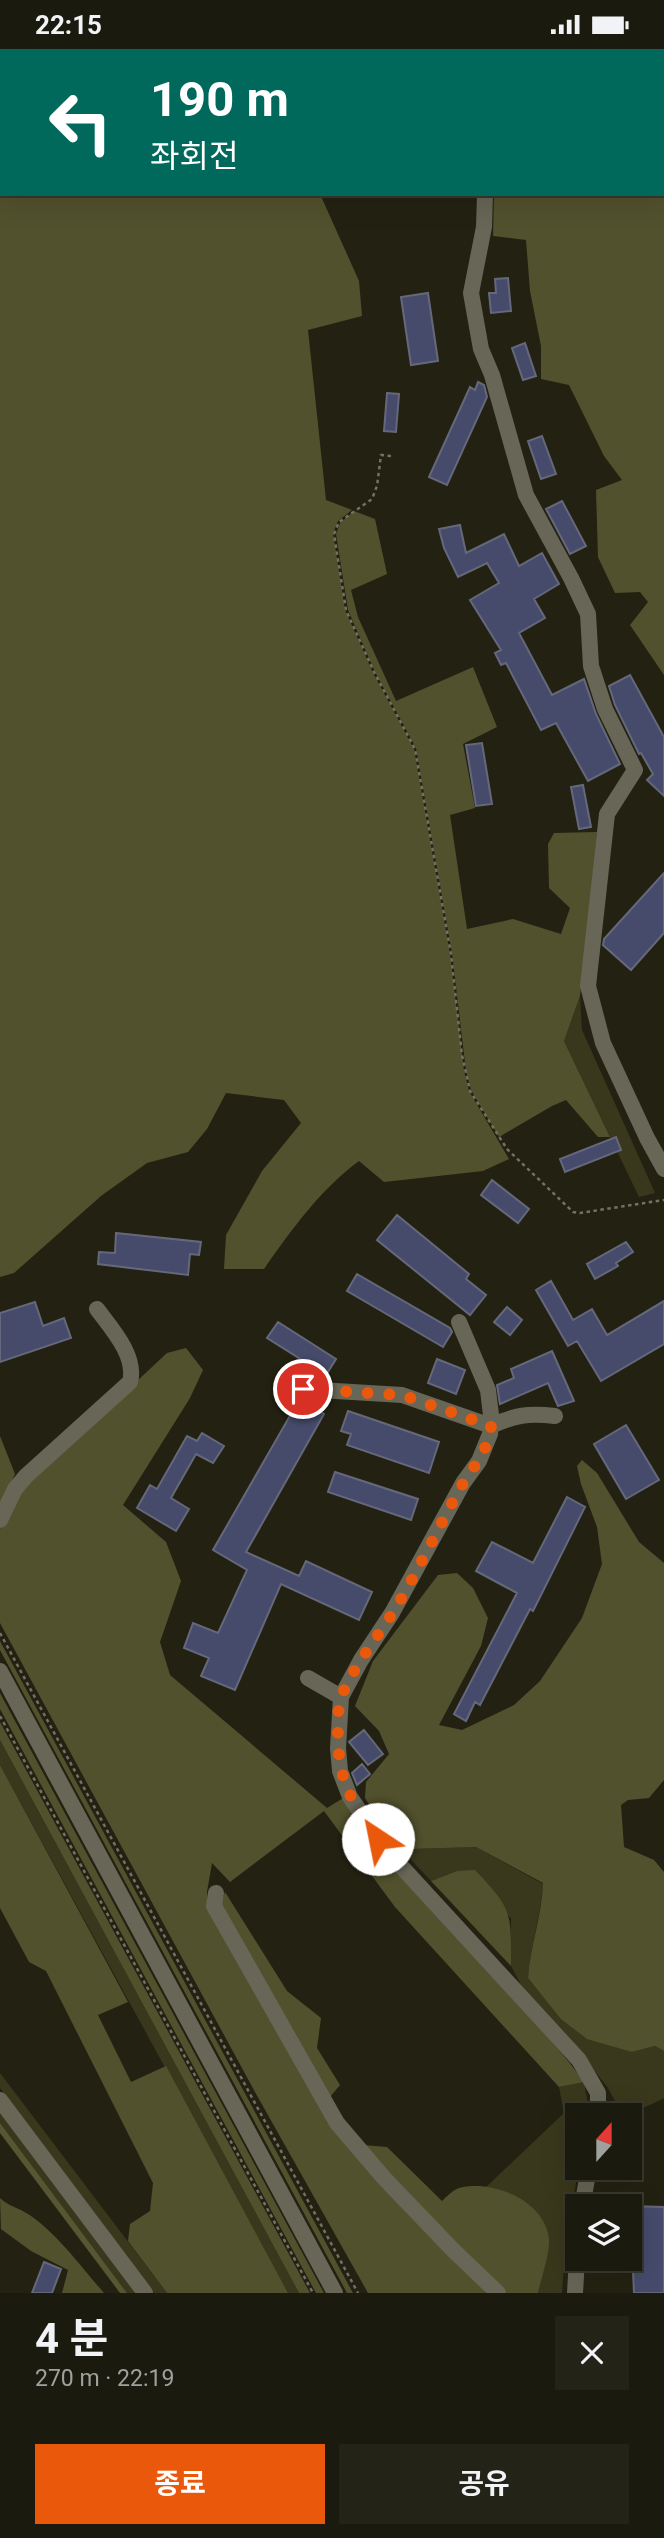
<!DOCTYPE html>
<html lang="ko">
<meta charset="utf-8">
<style>
body{margin:0;font-family:Roboto,"Noto Sans KR",sans-serif;background:#232317;color:#f1f3f6;height:100vh;display:flex;flex-direction:column;font-size:26px;white-space:nowrap}
*{box-sizing:border-box;margin:0}
p{font-size:23px;color:#9fa19e}
.icon{flex:none;width:38px;height:38px;fill:none;stroke:currentColor;stroke-width:2;stroke-linecap:round;stroke-linejoin:round}
.map{position:relative;height:2244px;overflow:hidden}
.sheet{display:flex;flex-direction:column;background:#1a1a0e;flex:1}
.sheet>*{flex:none}
.banner{position:absolute;left:0px;top:0px;width:665px;height:147px;box-shadow:0 7px 28px #0002,0 0 0 2px #38382e;background:#00695c;color:#fff;overflow:hidden}
.needle{width:46px;rotate:21deg}
.buttons{position:absolute;left:565px;top:2054px;display:grid;gap:14px}
.buttons a{display:grid;place-items:center;width:77px;height:77px;border-radius:0px;background:#1a1a0e;box-shadow:0 7px 28px #0002,0 0 0 2px #38382e;font-size:35px}
.pin{position:absolute;display:grid;place-items:center;width:60px;height:60px;color:#fff;margin:-30px;border:4px solid #fff;border-radius:50%;box-shadow:0 2px 7px #0007}
.me{position:absolute;width:77px;margin:-38px;rotate:326deg;stroke-linejoin:round;filter:drop-shadow(0 0 5px #0008)}
.turn{display:flex;align-items:center;gap:24px;height:147px;padding:0 35px;font-size:32px}
.turn .icon{width:91px;height:91px;stroke-width:2.5}
.turn b{display:block;font-size:49px;line-height:60px}
.round{display:grid;place-items:center;flex:none;width:74px;height:74px;border-radius:0px;background:#232317}
.headline{display:flex;align-items:center;justify-content:space-between;height:119px;padding:0 35px}
h1{font-size:42px;font-weight:700;line-height:52px}
.primary-button{display:flex;gap:14px;margin-top:auto;padding:14px 35px}
.primary-button a{flex:1;height:80px;border-radius:0px;background:#ea580c;color:#fff;font-size:28px;font-weight:700;line-height:80px;text-align:center}
.primary-button a+a{background:#232317;color:#f1f3f6}
.status{display:flex;justify-content:space-between;align-items:center;height:49px;padding:0 35px;background:#1a1a0e;direction:ltr}
.status svg{height:19px;fill:currentColor}
.map>svg:first-child{display:block}
.green{fill:#39381c}
.forest{fill:#52512d}
.water{fill:#575632}
.building{fill:#464b6c;stroke:#65687a;stroke-width:2}
.lines{fill:none;stroke-linecap:round;stroke-linejoin:round}
.path{stroke:#727264;stroke-width:2.5;stroke-dasharray:3.5 3.5;stroke-linecap:butt}
.minor{stroke:#676657;stroke-width:16}
.route{stroke:#ea580c;stroke-width:12;stroke-dasharray:0 21.6}
</style>
<div class="status"><b>22:15</b><svg viewBox="0 0 49 12"><path d="M0 12V9h3v3zM5 12V6h3v6zM10 12V3h3v9zM15 12V0h3v12zM26 1h20v11H26zM47 4h2v5h-2z"/></svg></div>
<div class="map">
<svg width="664" height="2244" viewBox="0 0 664 2244">
<rect width="100%" height="100%" fill="#232212"/>
<path class="green" d="M580 947 582 981 655 1144 639 1148 564 992Z
M0 1691 299 2244H288L0 1716Z
M386 1784 411 1800 476 1798 543 1835C541 1867 530 1897 528 1929L541 1945 632 2003 655 1997 664 2002V2049C648 2057 635 2065 618 2058L608 2039 576 1998 522 1938 511 1917V1869L457 1822 431 1832Z
M0 2024 167 2244H154L0 2039Z
M584 2033 590 2067H578V2119H579L566 2186 562 2244H538L549 2191 486 2138 564 2064 559 2038Z
M0 2064 135 2244H127L0 2074Z"/>
<path class="forest" d="M0 0H387L2 2V145H320L359 232 362 267 308 281 326 451 352 461 338 472 333 484 345 561 373 624 414 700 450 905 464 1022 469 1042 509 1110 483 1122 384 1133 359 1112C320 1141 292 1180 264 1220H224L226 1186 262 1122 301 1074 284 1051 226 1044 207 1080 188 1103 147 1114 101 1147 14 1224 0 1228Z
M564 0H664V626L630 576 648 553 640 543 615 544 598 508 596 441 622 431 604 407 569 336 541 330V297L530 242 526 191 493 187 494 145H663V2H562Z
M354 462 375 470 387 525 351 541 358 568 396 652 473 618 497 678 463 695 475 759 450 766 467 880 513 870 561 885 570 859 549 839 548 795 554 784 597 783 580 947 564 992 610 1088H598L566 1051 552 1057 499 1088 471 1041 466 1022 452 904 416 699 375 623 348 561 336 485 340 474Z
M186 1299 203 1321 190 1349 123 1456 166 1493 181 1532 160 1593 170 1626 327 1759 345 1748 569 2013 584 2033 559 2038 395 1858 324 1762 230 1833 212 1814 207 1843 208 1857 325 2064 490 2244H368L255 2043 0 1574V1480L14 1452 29 1433 167 1304Z
M0 1387 15 1425 0 1459Z
M582 1411 597 1424 639 1493 664 1514V1731L649 1749 628 1751 621 1756 624 1798 654 1811 664 1823V2002L655 1997 632 2003 587 1990 561 1970 528 1929C530 1897 542 1867 543 1834L476 1798 411 1800 386 1784 365 1749 366 1733 389 1705 379 1682 355 1657 373 1612 438 1526 457 1524 473 1539 488 1569 481 1597 439 1676 462 1681 514 1656 540 1632 582 1569 602 1515 597 1478 581 1435 577 1417Z
M0 1592 353 2244H347L0 1601Z
M0 1644 324 2244H316L0 1660Z
M0 1673 310 2244H299L0 1691Z
M0 1716 128 1953 98 1966 131 2033 166 2017 288 2244H167L128 2192 130 2175 150 2162 153 2134 46 1922 29 1913 0 1859Z
M475 1821C513 1861 511 1863 511 1917L431 1832 457 1822Z
M225 1843 287 1942 321 1969 317 1999 340 2036 330 2048 221 1855Z
M363 2096 387 2098 442 2152C446 2148 453 2141 459 2139 493 2130 545 2152 549 2190 550 2204 541 2230 538 2244H504Z
M0 2149C8 2157 19 2159 28 2165 56 2183 82 2219 104 2244H62L68 2221 31 2202 1 2180Z"/>
<path class="water" d="M0 2074 127 2244H120L0 2084Z"/>
<path class="building" d="M508 229 511 262 491 264 489 244H496L495 230Z
M428 244 438 312 411 316 401 248Z
M525 294 536 327 523 331 512 299Z
M478 333 484 336 487 348 447 436 429 428 470 338 475 341Z
M387 344 399 345 396 383 384 382Z
M542 387 556 425 541 430 528 392Z
M562 452 586 497 570 505 546 460Z
M460 476 466 504 504 485 519 517 542 504 559 535 534 550 545 569 519 584 552 646 584 630 596 665 620 715 588 732 556 674 541 681 506 614 501 616 495 604 501 601 470 551 499 534 487 514 458 528 444 499 439 480Z
M630 626 664 688V747L647 731 653 725 641 704 639 705 615 656 609 637Z
M482 694 492 755 476 757 466 696Z
M583 736 591 778 579 780 571 738Z
M664 824V884L631 921 603 896 604 890Z
M616 1088 621 1101 565 1123 560 1110Z
M492 1131 529 1160 518 1174 481 1146Z
M397 1166 469 1225 466 1230 486 1246 470 1266 377 1191Z
M116 1184 201 1193 199 1206 190 1205 188 1226 98 1215 99 1203 115 1204Z
M626 1193 633 1203 616 1214 618 1217 595 1230 587 1215Z
M357 1225 450 1279 452 1283 443 1298 347 1242Z
M551 1232 573 1271 592 1260 607 1286 664 1252V1295L601 1332 577 1292 568 1297 536 1241Z
M35 1253 43 1277 64 1269 71 1289 0 1313V1264Z
M507 1258 522 1271 510 1286 494 1273Z
M278 1273 336 1310 326 1326 267 1289Z
M552 1302 574 1352 558 1357 548 1334 500 1355 497 1336 514 1329 511 1320Z
M437 1310 465 1321 456 1345 428 1334Z
M299 1351 324 1365 246 1503 299 1527 306 1512 372 1543 359 1571 281 1535 235 1641 201 1627 209 1609 184 1599 193 1574 218 1584 247 1521 213 1501Z
M348 1362 439 1393 429 1424 347 1396 351 1385 341 1382Z
M626 1376 659 1431 626 1450 594 1395Z
M202 1384 224 1397 213 1414 196 1405 171 1449 189 1460 176 1482 137 1459 150 1436 157 1440 187 1387 197 1392Z
M335 1423 418 1450 411 1471 328 1443Z
M567 1448 585 1458 533 1562 530 1560 480 1656 475 1653 466 1672 454 1665 517 1544 476 1522 492 1493 533 1514Z
M364 1681 383 1705 368 1716 349 1693Z
M362 1715 370 1725 357 1736 352 1724Z
M630 2157 664 2158V2244H634Z
M44 2213 61 2220 52 2244H32Z"/>
<g class="lines">
<path class="path" d="M391 407 381 406 377 437 372 450 339 473 334 485 346 561 374 623 415 700 451 905 462 1006 470 1042 507 1100 573 1163 580 1164 664 1151
M0 1584 358 2244
M0 1667 313 2244"/>
<path class="minor" d="M447 0 448 2
M485 145 484 178 471 244 481 300 492 326 526 446 571 529 588 565 591 617 605 660 635 721 607 765 588 937 603 994 647 1089 664 1120
M459 1273 488 1341 491 1366 490 1385 479 1412 463 1434 392 1564 361 1611 341 1648 338 1699 340 1722 350 1748 388 1803 579 2011 598 2044V2067
M303 1340 402 1346 491 1377C515 1366 528 1364 555 1367
M0 1471 15 1440 26 1427 130 1333C137 1307 111 1279 97 1260
M0 1622 335 2244
M308 1629 341 1648
M216 1844 214 1857 337 2074 384 2129 453 2201 498 2244
M0 2051 145 2244
M582 2158 589 2119
M575 2244 578 2192"/>
</g>
<g class="lines">
<path class="route" d="M303 1340 402 1346 491 1377C489 1403 469 1422 458 1443 436 1484 416 1526 392 1565 375 1592 354 1617 342 1646 338 1656 338 1668 338 1678 337 1729 349 1750 378 1790"/>
</g>
</svg>
<div class="buttons">
<a><svg class="needle" viewBox="-14 -14 28 28"><path d="M0-13l5 13h-10z" fill="#e53935"/><path d="M0 13l5-13h-10z" fill="#9fa19e"/></svg></a>
<a><svg class="icon" aria-label="layers" viewBox="0 0 24 24"><path d="M12 4l9 5-9 5-9-5zM3 14l9 5 9-5"/></svg></a>
</div>
<div class="pin" style="left:303px;top:1340px;background:#d93025"><svg class="icon" aria-label="arrive" viewBox="0 0 24 24"><path d="M6 21V4h12l-3 4 3 4H6"/></svg></div>
<svg class="me" style="left:378px;top:1790px" viewBox="-20 -20 40 40"><circle r="19" fill="#fff"/><path d="M0-13L10 11 0 6-10 11z" fill="#ea580c"/></svg>
<div class="banner">
<div class="turn"><svg class="icon" aria-label="left" viewBox="0 0 24 24"><path d="M17 20v-9H6M10 6l-5 5 5 5"/></svg><div><b>190 m</b>좌회전</div></div>
</div>
</div>
<section class="sheet">
<div class="headline"><div><h1>4 분</h1><p>270 m · 22:19</p></div><a class="round"><svg class="icon" aria-label="close" viewBox="0 0 24 24"><path d="M6 6l12 12M18 6L6 18"/></svg></a></div>
<div class="primary-button"><a>종료</a><a>공유</a></div>
</section>
